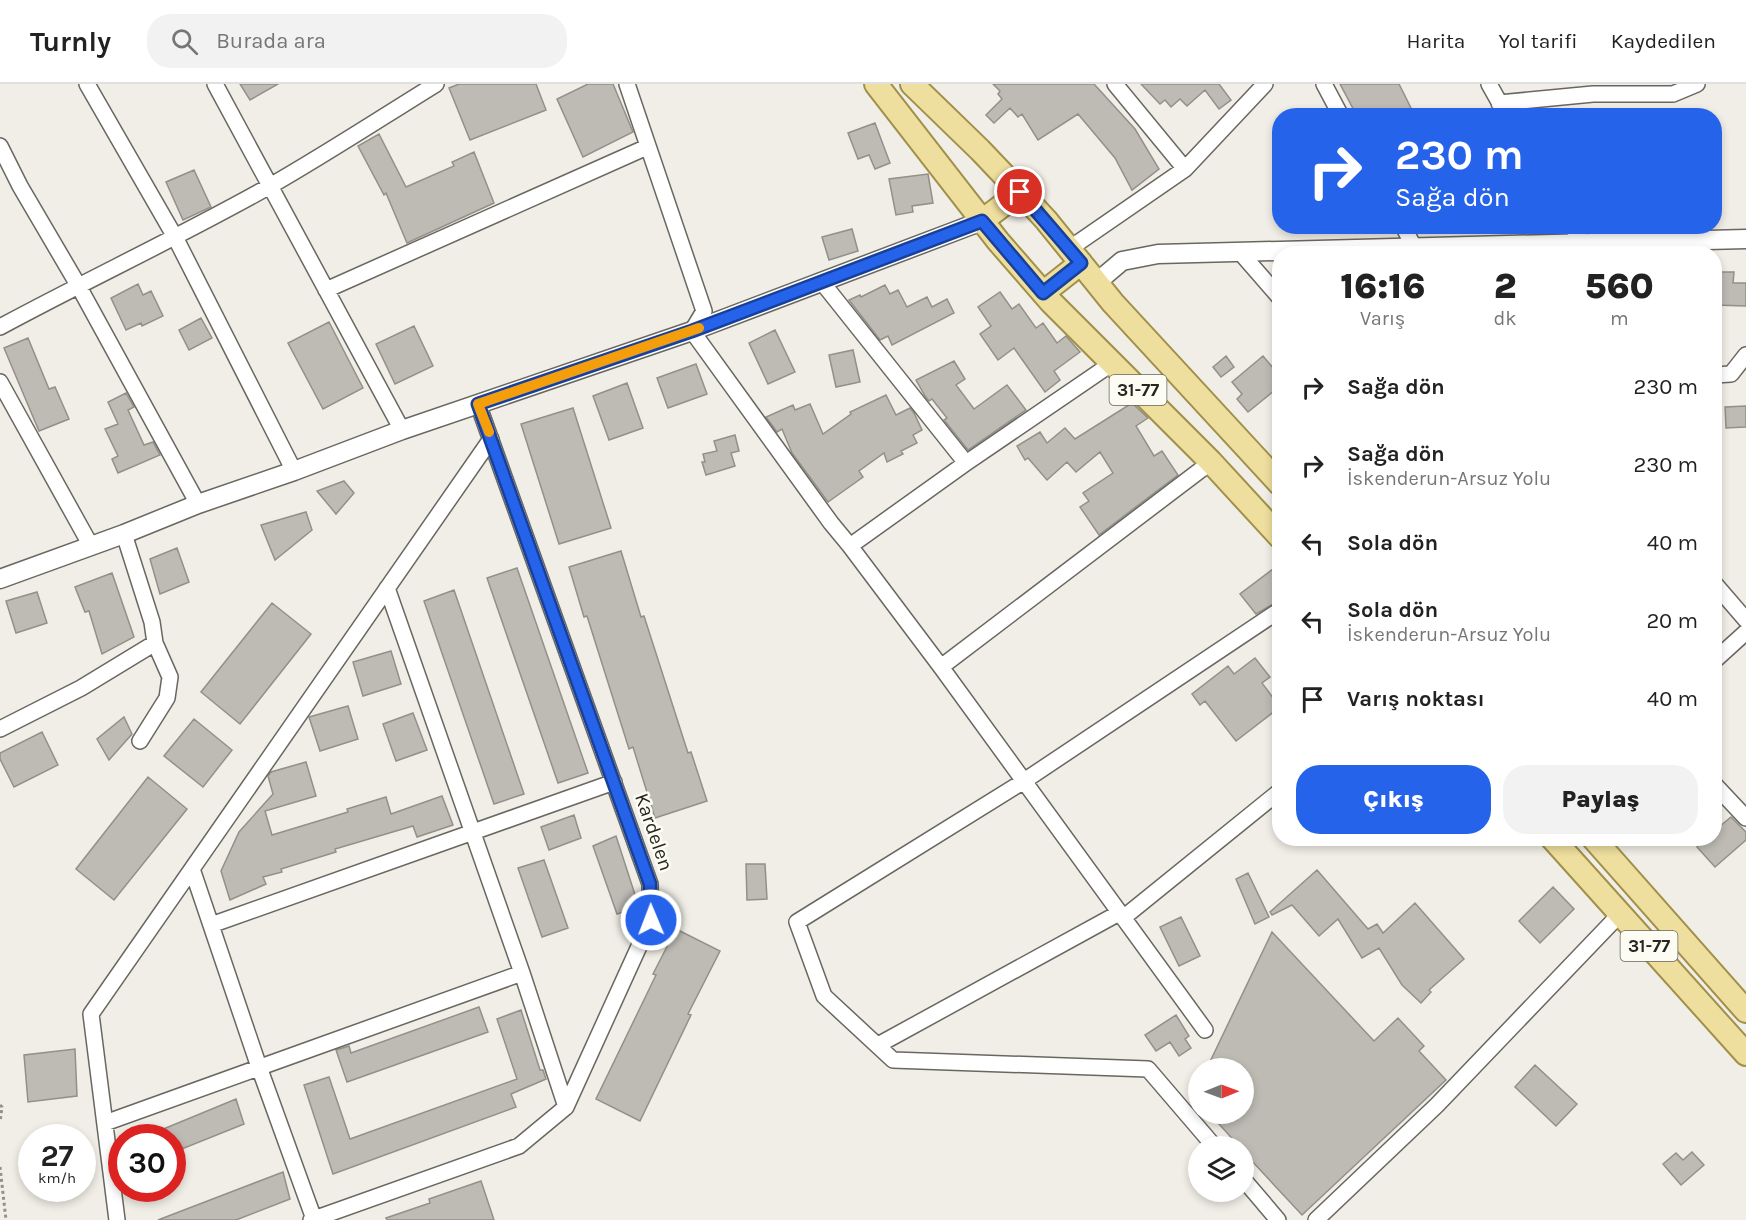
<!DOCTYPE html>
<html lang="tr">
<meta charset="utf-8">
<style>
body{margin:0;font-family:Karla,sans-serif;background:#f2f2f2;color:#222;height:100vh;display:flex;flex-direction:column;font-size:22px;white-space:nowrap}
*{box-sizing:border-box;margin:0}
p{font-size:20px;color:#767676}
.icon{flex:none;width:33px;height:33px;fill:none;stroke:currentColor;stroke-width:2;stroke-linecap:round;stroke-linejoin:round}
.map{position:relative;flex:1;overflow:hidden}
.panel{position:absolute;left:1272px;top:162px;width:450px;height:600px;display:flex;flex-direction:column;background:#fff;border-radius:24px;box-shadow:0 3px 9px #0003}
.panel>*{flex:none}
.hud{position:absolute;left:1272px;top:24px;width:450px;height:126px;border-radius:24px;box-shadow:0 3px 9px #0003;background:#2563eb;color:#fff;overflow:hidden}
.needle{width:39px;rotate:89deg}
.buttons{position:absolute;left:1188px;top:974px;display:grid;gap:12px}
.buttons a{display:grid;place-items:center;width:66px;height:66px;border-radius:50%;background:#fff;box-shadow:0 3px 9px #0003;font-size:30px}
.speed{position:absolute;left:18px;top:1040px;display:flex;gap:12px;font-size:30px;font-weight:700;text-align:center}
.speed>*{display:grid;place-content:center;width:78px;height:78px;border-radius:50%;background:#fff;box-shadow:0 3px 9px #0003;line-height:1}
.speed small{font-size:15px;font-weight:400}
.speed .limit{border:9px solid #d22;background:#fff;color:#111}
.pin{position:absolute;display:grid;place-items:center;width:51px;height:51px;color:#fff;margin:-26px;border:3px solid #fff;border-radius:50%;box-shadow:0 2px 6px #0007}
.me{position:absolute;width:66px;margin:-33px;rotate:359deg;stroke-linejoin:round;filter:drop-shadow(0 0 4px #0008)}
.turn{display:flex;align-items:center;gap:21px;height:126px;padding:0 24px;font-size:27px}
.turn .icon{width:78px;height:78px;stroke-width:2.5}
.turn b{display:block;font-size:42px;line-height:51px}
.eta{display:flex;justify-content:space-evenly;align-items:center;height:102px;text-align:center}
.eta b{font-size:36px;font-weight:800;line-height:42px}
.button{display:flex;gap:12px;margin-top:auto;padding:12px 24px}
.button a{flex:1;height:69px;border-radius:24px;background:#2563eb;color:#fff;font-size:24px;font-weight:800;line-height:69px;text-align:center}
.button a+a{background:#f2f2f2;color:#222}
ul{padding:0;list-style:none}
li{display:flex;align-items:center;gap:18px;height:78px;padding:0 24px}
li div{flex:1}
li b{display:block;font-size:22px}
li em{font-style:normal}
header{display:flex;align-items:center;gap:36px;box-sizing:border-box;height:84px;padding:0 30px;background:#fff;border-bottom:2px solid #e0e0e0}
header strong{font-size:28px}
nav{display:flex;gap:33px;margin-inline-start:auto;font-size:21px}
.search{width:420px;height:54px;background:#f2f2f2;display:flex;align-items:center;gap:15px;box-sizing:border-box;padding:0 21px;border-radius:24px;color:#767676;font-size:22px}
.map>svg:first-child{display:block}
.building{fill:#bdbbb4;stroke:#929089;stroke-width:1.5}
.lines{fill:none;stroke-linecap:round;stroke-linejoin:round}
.minor-casing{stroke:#686760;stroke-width:18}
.tertiary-casing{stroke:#686760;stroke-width:21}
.primary-casing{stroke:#a19049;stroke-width:26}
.path{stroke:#92908a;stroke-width:3;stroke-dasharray:3 3;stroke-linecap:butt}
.minor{stroke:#fff;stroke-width:15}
.tertiary{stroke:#fff;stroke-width:18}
.primary{stroke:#eedf9e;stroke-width:22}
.route-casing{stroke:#184099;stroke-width:15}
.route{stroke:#2563eb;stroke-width:10}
.slow{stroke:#f59e0b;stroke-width:10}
.labels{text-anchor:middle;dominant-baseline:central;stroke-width:5;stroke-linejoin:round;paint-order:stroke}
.shield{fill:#fdfcf3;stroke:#676661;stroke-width:1.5}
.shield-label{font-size:18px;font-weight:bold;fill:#272623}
.street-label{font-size:20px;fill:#272623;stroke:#fdfcf3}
</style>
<header>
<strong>Turnly</strong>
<div class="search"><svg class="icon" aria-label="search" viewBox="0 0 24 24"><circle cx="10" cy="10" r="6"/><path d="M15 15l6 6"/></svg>Burada ara</div>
<nav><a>Harita</a><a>Yol tarifi</a><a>Kaydedilen</a></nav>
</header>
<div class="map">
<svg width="1746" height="1136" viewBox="0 0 1746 1136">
<rect width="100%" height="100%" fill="#f0eee6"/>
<path class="building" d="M240 0H278L250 16Z
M459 0H536L546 26 470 56 449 4Z
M588 0H613L633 48 583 73 557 15Z
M993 0H1094L1135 45 1159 85 1132 106 1115 74 1078 30 1038 56 1022 30 1018 33 1010 24 994 39 986 31 1002 15 998 10 1000 7Z
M1141 0H1219L1231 16 1219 25 1205 6 1187 22 1180 15 1171 23 1165 16 1160 20Z
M1340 0H1399L1415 32H1357Z
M875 39 890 79 875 85 869 71 858 75 848 49Z
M379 50 406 103 454 82 452 78 474 68 494 119 407 159 386 109 384 111 358 62Z
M194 86 211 123 183 136 166 98Z
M928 90 933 119 912 122 913 128 896 131 889 95Z
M852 145 858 167 829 176 822 153Z
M1714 188H1734L1733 199H1746V222L1714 221Z
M138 200 143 211 151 207 163 232 142 242 141 239 126 246 111 214Z
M885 201 890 210 898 206 907 223 927 213 932 223 947 215 954 229 892 261 888 252 880 256 849 216 860 211 861 213Z
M1000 208 1012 225 1019 220 1036 244 1043 239 1057 259 1066 252 1080 268 1054 287 1060 296 1045 308 1014 264 998 276 980 250 991 242 978 223Z
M201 234 212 254 189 266 179 246Z
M329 238 363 304 323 325 288 259Z
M414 242 433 282 395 300 376 260Z
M775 246 795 288 768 300 749 259Z
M28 254 49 305 55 303 69 335 39 347 4 264Z
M853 266 860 298 836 303 829 271Z
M1226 272 1234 283 1221 293 1213 283Z
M1263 272 1280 292V302L1248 328 1237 315 1242 310 1232 298Z
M954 277 965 295 956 301 974 325 1007 301 1026 326 968 366 944 336 947 334 932 315 929 317 925 312 916 296Z
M696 280 707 310 668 324 657 294Z
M627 299 643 344 609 356 593 312Z
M126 309 134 323 128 326 144 361 153 358 160 371 118 389 112 375 118 372 105 345 118 340 108 318Z
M886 311 896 331 910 324 914 329 922 346 913 351 917 359 901 367 903 370 887 378 884 369 859 387 863 393 828 418 792 369 782 345 777 348 766 333 793 321 795 326 810 320 823 350 851 330 850 328Z
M1132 319 1148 334 1136 342 1154 372 1162 367 1178 391 1099 451 1080 423 1089 417 1083 409 1113 389 1100 368 1076 388 1067 378 1047 396 1028 374 1025 376 1017 362 1040 348 1047 359 1065 344 1075 355Z
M1746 322V343L1726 344 1725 323Z
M573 324 611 444 559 460 521 340Z
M735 351 739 367 731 369 735 382 706 391 702 378H705L703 370 717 367 714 357Z
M344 397 354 409 336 430 317 407Z
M306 428 312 446 275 476 261 441Z
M177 464 189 498 160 510 150 475Z
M621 467 641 533 644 532 688 669 691 668 707 717 655 734 633 663 629 665 587 532 584 533 569 483Z
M517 484 588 689 558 699 487 494Z
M1273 485 1280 493V516L1256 530 1240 510Z
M112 489 134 553 102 570 89 527 85 528 75 503Z
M454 506 524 710 494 720 424 517Z
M37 508 47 539 16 549 6 517Z
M272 519 311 550 240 640 201 608Z
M391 567 401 600 363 612 353 578Z
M1255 574 1270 593 1262 599 1280 623 1236 657 1205 617 1200 621 1192 610 1228 582 1234 590Z
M348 622 358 655 320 667 309 633Z
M413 629 427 666 396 677 383 640Z
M124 633 132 650 109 676 97 655Z
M194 635 232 666 203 703 164 672Z
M42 648 58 681 14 703 0 675V669Z
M306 678 316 712 265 727 272 751 348 728 347 725 386 713 391 730 442 712 453 741 417 753 413 742 335 765 336 768 281 785 282 788 263 793 266 800 230 816 221 787 239 748 273 710 268 692 271 688Z
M148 693 187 725 114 816 76 785Z
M574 731 581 754 549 766 541 743Z
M1731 733 1746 748V756L1715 783 1697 763 1706 754H1714V747Z
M616 752 639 823 617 830 593 762Z
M544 776 568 844 542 853 518 784Z
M746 780H765L767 815 747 816Z
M1317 786 1368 845 1377 840 1383 849 1415 819 1464 875 1429 906 1431 908 1421 919 1402 901 1379 864 1362 874 1338 835 1319 852 1292 821 1272 831 1270 828Z
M1248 789 1269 833 1255 840 1236 795Z
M1553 803 1574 825 1540 859 1519 837Z
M1181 833 1200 872 1179 882 1160 843Z
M676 845 720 867 688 930 691 931 640 1037 596 1015 656 891 653 890Z
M1272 848 1374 957 1398 934 1424 962 1419 967 1446 996 1302 1131 1250 1075 1244 1067V1062H1239L1209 1029H1244V984H1207Z
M479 923 488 948 347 998 336 966 349 962 351 969Z
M521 926 540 986H543L546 995 511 1010 516 1023 333 1090 304 1001 329 993 350 1055 517 995 497 935Z
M1176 931 1189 952 1185 955 1191 964 1179 972 1170 958 1156 967 1145 951Z
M75 965 77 1012 28 1018 24 971Z
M1535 981 1577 1020 1556 1042 1515 1003Z
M236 1015 244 1040 172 1069V1053H144Z
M1692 1068 1704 1081 1681 1101 1663 1080 1676 1069 1683 1076Z
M283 1088 290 1115 236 1136H158Z
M481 1097 494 1136H387L386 1134 430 1119 429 1115Z"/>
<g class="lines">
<g class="minor-casing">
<path id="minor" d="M87 0 175 153 294 387
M215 0 402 346
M627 0 704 227 692 247 831 439 850 462 941 583 1205 946
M1115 0 1185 85
M1324 0 1341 32
M1489 0 1507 32
M1499 19 1593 10H1673L1697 0
M0 62 20 102 78 201 198 420
M1403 142 1414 163 1420 170
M1572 142 1581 158
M1069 165 1185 85 1265 0
M1240 168 1280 214
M821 197 966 379
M326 206 647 63
M0 243C89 195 181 152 270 102 326 70 381 34 436 0
M1714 291 1731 290 1746 271
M0 298 91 462
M124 450 152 538 155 559 170 593 167 614 140 657
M850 462 966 379 1111 280
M1714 499 1746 536
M387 504 522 889 566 1023
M1714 577 1746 548
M941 583 1211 378
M0 645 81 604 155 559
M1714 700 1746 734
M192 785 259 983 314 1135
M1123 834 1280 707
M211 841 614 698
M878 961 1119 829
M105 1039 522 889
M1214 1062 1148 985 893 976 824 912 797 838 1024 697 1280 526
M1244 1096 1278 1136
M117 1136 91 930 491 355
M311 1136 519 1062 566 1023 651 836 650 800 478 320
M1316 1136 1437 1021 1620 830"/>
</g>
<g class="tertiary-casing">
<path id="tertiary" d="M1096 199 1122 177 1158 170 1746 155
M0 495 124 450 198 420 294 387 402 346 692 247 982 137"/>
</g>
<g class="primary-casing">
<path id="primary" d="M876 0 998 157 1051 218 1211 378 1280 453
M912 0 980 66 1020 108 1046 136 1113 219 1280 400
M982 137 1020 108
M1043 209 1081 179
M1552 754 1746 970
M1593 754 1746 927"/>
</g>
<path class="path" d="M0 1021 2 1023 0 1038
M0 1083 6 1136"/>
<use href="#minor" class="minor"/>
<use href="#tertiary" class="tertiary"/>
<use href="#primary" class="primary"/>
</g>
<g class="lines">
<g class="route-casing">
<path id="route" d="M651 836 650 800 478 320 692 247 982 137 1043 209 1081 179 1020 108"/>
</g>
<use href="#route" class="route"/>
<path class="slow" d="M489 348 478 320 699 244"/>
</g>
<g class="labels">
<g class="shield">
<rect x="1109.5" y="291" width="57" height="30" rx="4.5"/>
<rect x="1620.5" y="847" width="57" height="30" rx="4.5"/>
</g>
<g class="shield-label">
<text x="1138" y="306">31-77</text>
<text x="1649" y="862">31-77</text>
</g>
<g class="street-label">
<text transform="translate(654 748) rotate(71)">Kardelen</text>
</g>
</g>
</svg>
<div class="buttons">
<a><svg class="needle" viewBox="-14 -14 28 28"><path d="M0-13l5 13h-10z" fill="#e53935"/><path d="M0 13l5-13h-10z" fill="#767676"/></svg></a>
<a><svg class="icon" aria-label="layers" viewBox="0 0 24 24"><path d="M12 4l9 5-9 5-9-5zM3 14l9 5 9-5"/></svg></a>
</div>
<div class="speed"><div>27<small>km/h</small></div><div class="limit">30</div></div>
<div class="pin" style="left:1020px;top:108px;background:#d93025"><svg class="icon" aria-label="arrive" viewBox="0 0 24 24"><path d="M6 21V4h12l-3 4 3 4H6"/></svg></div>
<svg class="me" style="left:651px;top:836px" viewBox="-20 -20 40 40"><circle r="17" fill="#2563eb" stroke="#fff" stroke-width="3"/><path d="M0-11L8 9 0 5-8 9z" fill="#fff"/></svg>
<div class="hud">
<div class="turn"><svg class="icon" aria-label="right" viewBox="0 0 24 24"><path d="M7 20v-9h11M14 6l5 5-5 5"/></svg><div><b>230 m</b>Sağa dön</div></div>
</div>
<section class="panel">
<div class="eta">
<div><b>16:16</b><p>Varış</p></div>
<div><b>2</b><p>dk</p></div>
<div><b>560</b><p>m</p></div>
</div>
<ul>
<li><svg class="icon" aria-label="right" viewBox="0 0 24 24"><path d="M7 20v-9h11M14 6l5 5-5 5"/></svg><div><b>Sağa dön</b></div><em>230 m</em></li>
<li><svg class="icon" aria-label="right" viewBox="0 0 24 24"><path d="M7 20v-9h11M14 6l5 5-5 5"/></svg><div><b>Sağa dön</b><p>İskenderun-Arsuz Yolu</p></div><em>230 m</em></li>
<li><svg class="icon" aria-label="left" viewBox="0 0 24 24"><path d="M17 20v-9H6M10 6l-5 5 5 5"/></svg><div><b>Sola dön</b></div><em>40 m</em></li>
<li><svg class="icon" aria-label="left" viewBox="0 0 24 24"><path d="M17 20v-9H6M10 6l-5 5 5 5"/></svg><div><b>Sola dön</b><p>İskenderun-Arsuz Yolu</p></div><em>20 m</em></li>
<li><svg class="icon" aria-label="arrive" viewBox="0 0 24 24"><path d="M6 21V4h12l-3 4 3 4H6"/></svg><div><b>Varış noktası</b></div><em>40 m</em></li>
</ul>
<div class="button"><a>Çıkış</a><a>Paylaş</a></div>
</section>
</div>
